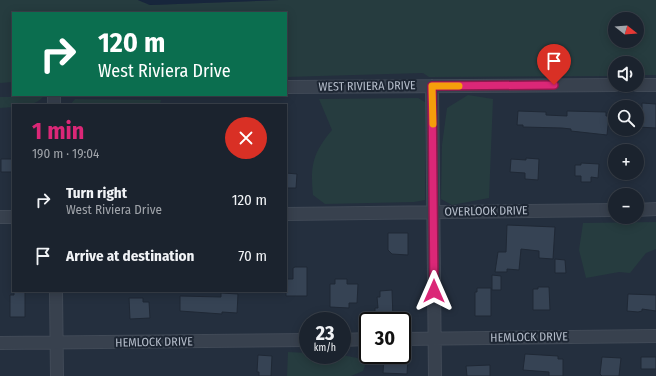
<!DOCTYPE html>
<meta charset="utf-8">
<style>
body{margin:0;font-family:"Fira Sans Condensed",sans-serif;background:#282f3a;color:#f1f3f6;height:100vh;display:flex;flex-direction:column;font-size:15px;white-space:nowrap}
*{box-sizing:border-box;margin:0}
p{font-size:13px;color:#a0a4aa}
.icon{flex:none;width:22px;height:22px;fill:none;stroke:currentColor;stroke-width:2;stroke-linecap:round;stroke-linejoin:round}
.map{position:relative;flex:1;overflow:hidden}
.sheet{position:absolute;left:12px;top:104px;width:275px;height:188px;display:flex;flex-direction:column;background:#1b232e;border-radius:0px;box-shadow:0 2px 10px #0003,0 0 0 1px #39404a}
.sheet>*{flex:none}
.top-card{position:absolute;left:12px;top:12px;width:275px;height:84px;border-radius:0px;box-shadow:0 2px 10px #0003,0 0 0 1px #39404a;background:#0b6e4f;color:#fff;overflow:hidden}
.needle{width:26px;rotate:107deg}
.buttons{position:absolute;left:608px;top:12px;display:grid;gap:8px}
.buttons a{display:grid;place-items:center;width:36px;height:36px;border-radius:50%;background:#1b232e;box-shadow:0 2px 10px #0003,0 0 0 1px #39404a;font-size:20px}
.speed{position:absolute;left:299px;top:312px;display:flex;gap:8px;font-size:20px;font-weight:700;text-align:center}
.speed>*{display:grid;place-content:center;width:52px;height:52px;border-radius:50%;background:#1b232e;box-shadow:0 2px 10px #0003,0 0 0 1px #39404a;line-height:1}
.speed small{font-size:10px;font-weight:400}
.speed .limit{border:2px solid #111;border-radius:6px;background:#fff;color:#111}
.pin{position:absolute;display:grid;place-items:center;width:34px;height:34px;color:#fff;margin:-41px -17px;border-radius:50% 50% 50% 0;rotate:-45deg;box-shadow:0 0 4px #0007}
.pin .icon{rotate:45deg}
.me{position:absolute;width:44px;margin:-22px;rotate:0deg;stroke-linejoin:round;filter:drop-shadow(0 0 3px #0008)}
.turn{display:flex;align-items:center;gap:14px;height:84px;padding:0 20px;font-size:18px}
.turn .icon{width:52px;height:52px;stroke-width:2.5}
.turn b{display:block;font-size:28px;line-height:34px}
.round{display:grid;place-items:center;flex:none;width:42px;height:42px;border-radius:21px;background:#282f3a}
.headline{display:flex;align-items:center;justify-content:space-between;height:68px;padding:0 20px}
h1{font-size:24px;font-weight:700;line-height:30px;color:#db2777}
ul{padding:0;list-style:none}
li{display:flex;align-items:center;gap:12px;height:56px;padding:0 20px}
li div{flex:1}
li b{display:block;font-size:15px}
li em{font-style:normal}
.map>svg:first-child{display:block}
.green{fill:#263c3f;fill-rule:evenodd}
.water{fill:#17263c}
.building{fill:#364354;stroke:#1f2835}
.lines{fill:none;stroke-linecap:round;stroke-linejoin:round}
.minor-casing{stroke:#414a57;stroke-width:14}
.minor{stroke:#38414e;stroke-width:12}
.route-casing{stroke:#8e194d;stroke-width:10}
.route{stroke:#db2777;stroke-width:7}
.slow{stroke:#f59e0b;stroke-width:7}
.labels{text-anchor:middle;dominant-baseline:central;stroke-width:4;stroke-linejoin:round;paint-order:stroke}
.street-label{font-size:12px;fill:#b4bcc9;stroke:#1d2633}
</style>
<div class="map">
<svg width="656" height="376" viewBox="0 0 656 376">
<rect width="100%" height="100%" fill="#242f3e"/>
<path class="green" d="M0 0H138L150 5 279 0H656V75H637V63H615V76L429 77 423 73 286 77V13H13V82L0 83ZM615 19H637V41H615Z
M468 95 493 99 489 198 452 205 441 199 442 145 447 108Z
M0 97H43C35 106 24 105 13 105V107L0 108Z
M418 98 425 102V200L414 202 325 204 313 195C310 165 313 153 332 130L319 99Z
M75 99 161 100 160 105H70Z
M656 222V249L646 253 630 273 619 272 586 278 579 250 583 223Z
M288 352 308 353V355H342L367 360 363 371 351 376H287Z"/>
<path class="water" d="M138 0H279L150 5Z"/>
<path class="building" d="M642 103 656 104V128L638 127V110H642Z
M518 111 546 112V115L567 116V111L606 112V116H609L607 135 571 131V129L562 128 523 127V125H517Z
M526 158 539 159 538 180 525 179V173L510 172 511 159 526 160Z
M1 159H13V172H1Z
M581 163 599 164 598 178 591 177V182H581V176H575V165H581Z
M286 173 297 174 296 188H286Z
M507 225 555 227 553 259 539 258V251L521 249 519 270 507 269V272H495L498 252H506Z
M388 233H408V255L392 254 388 250Z
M555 259 565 260 566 273H555Z
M295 267H307V296H286V279H293V268Z
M492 275 501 276V290H492Z
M335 279H347V284H358L357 303H349V308L330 307V284H335Z
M538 287H549L550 310H533V289H538Z
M477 288H491V316H475V292H477Z
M392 290 393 319H384V316L375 317V308H378L377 297H380V291Z
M14 291H25V317H10V295H14Z
M221 293 238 294 237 313 222 312V314L180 311V296L221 297Z
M628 294 656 295V311L642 309V311L638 312 627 311Z
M129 298H143V302H149L150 318 130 319Z
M525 354 558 356V359H563V376H549V372L523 370Z
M258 355 272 356 271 376H259V372H257Z
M384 357 408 358 407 374 383 373Z
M602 357 621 358 619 376H602L600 374Z
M641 357H656V369H641Z
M490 365V376H467L466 366Z"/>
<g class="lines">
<g class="minor-casing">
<path id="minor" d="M637 85H656
M432 86 435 376
M286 87 615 85
M54 95V105
M637 210 656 209
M286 214 615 210
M0 217H13
M56 291 57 376
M402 339 656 336
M342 340 368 339
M0 343 308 340"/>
</g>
<use href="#minor" class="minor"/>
</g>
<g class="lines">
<g class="route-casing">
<path id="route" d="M434 291 432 86 554 85"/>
</g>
<use href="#route" class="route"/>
<path class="slow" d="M433 124 432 86H459"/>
</g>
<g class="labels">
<g class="street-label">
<text transform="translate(367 86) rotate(-1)">WEST RIVIERA DRIVE</text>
<text transform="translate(486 211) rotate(-1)">OVERLOOK DRIVE</text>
<text transform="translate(529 337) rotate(-1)">HEMLOCK DRIVE</text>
<text transform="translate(154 342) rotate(-1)">HEMLOCK DRIVE</text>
</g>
</g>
</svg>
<div class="buttons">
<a><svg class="needle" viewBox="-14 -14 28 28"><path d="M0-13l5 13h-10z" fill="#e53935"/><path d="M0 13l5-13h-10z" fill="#a0a4aa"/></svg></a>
<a><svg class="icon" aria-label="sound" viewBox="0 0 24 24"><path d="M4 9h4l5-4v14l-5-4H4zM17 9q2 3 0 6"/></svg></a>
<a><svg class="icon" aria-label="search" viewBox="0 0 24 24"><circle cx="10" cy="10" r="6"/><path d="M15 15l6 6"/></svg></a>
<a>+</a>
<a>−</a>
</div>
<div class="speed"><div>23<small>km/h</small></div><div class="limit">30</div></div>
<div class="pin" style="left:554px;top:85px;background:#d93025"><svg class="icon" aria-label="arrive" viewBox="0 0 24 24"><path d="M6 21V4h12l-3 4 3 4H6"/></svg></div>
<svg class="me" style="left:434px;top:291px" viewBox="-20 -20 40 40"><path d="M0-17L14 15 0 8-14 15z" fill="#db2777" stroke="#fff" stroke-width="4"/></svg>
<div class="top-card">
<div class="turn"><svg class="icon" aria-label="right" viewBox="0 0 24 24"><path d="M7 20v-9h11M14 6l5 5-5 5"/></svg><div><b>120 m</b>West Riviera Drive</div></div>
</div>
<section class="sheet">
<div class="headline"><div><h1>1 min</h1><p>190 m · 19:04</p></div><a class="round" style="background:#d93025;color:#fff"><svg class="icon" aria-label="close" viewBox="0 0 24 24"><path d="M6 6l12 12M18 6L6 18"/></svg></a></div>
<ul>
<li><svg class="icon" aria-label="right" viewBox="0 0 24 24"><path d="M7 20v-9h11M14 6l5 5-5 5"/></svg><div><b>Turn right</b><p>West Riviera Drive</p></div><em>120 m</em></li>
<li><svg class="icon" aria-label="arrive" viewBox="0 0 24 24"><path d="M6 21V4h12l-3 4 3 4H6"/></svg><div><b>Arrive at destination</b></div><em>70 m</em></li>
</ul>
</section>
</div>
